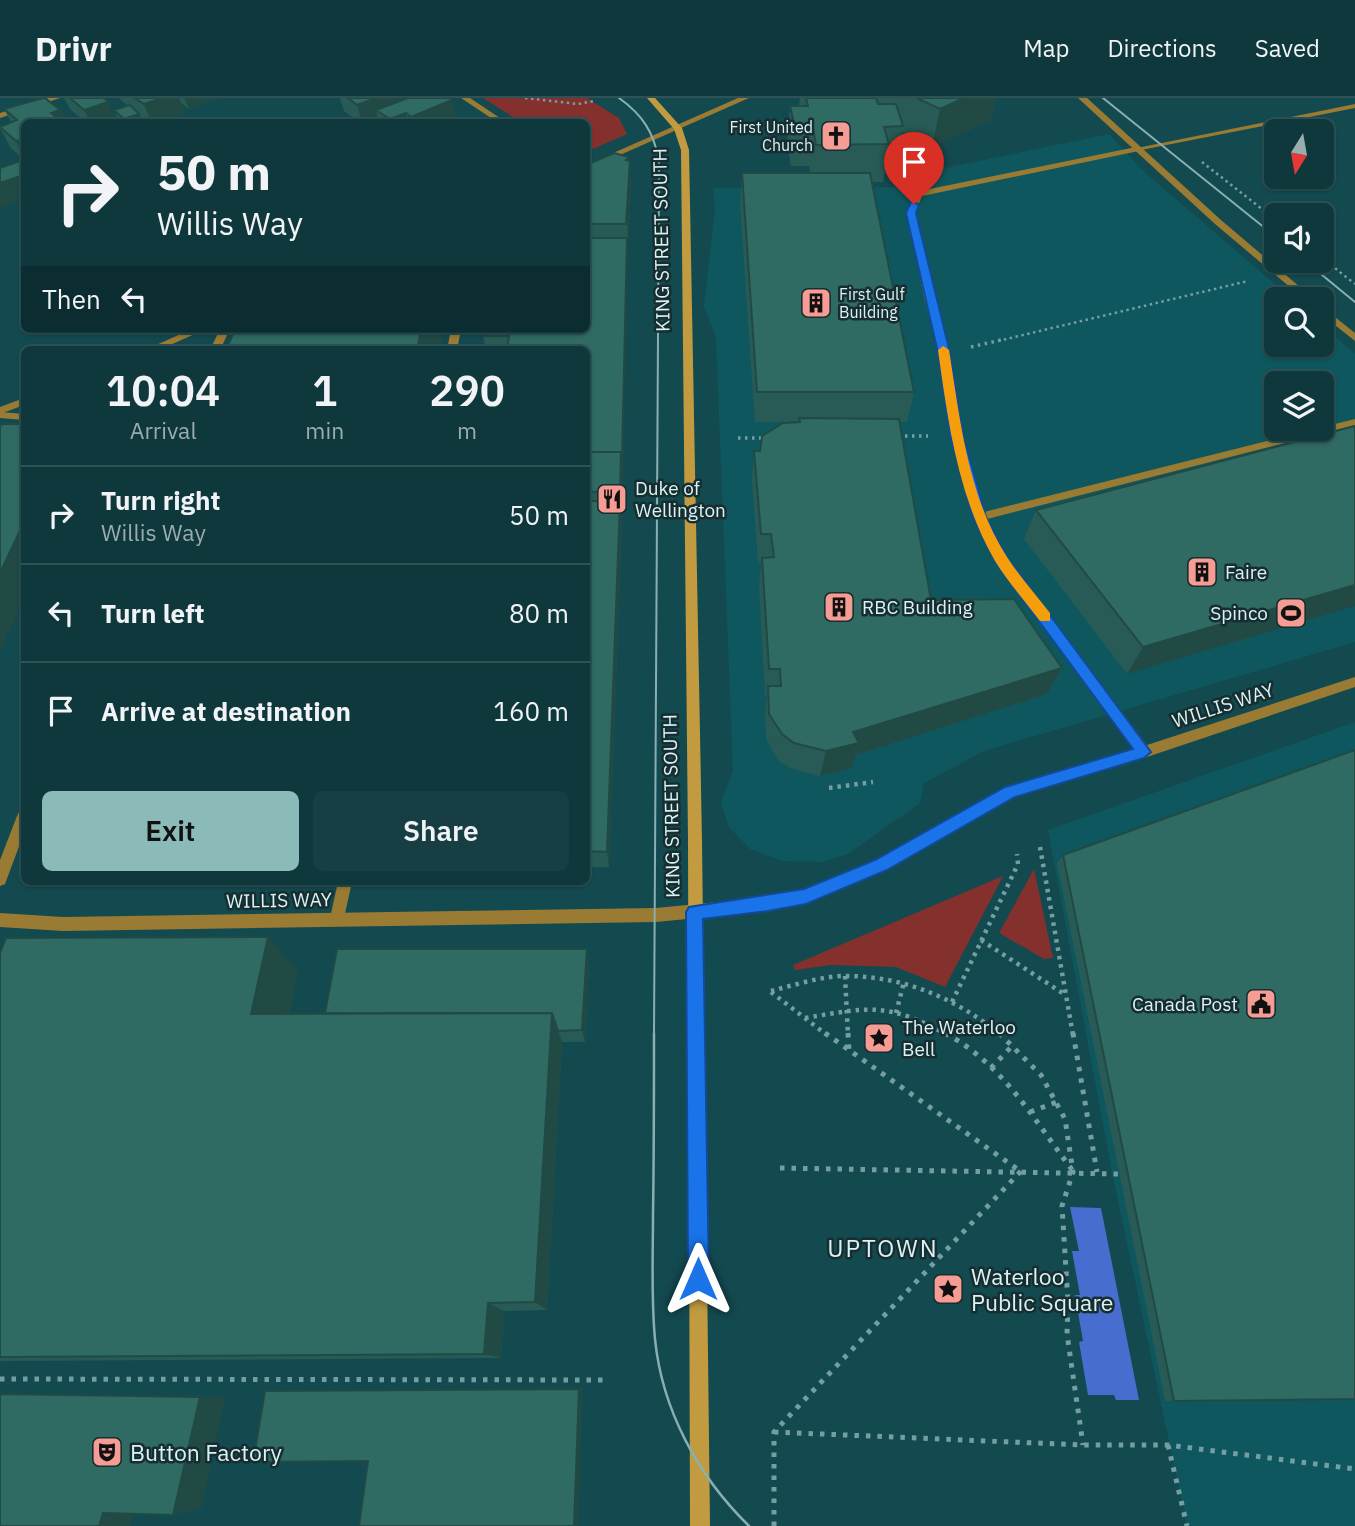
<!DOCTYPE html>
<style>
body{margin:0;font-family:"IBM Plex Sans",sans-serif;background:#173f43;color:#f1f3f6;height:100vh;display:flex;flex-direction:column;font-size:26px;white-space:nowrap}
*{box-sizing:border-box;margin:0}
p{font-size:23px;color:#9bacaf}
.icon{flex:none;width:38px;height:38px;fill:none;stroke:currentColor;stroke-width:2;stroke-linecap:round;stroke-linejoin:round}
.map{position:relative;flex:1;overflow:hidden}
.drawer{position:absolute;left:21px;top:248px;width:569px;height:539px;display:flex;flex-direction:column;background:#0e383c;border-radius:10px;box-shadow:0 2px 5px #0004,0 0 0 2px #2e5256}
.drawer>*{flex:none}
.hud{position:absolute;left:21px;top:21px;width:569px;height:214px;border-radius:10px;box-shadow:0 2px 5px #0004,0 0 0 2px #2e5256;background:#0e383c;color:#f1f3f6;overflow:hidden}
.needle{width:46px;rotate:191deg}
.tools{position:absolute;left:1264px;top:21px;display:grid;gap:14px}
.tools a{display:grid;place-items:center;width:70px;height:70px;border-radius:10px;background:#0e383c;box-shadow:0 2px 5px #0004,0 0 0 2px #2e5256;font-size:35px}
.pin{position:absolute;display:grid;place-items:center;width:60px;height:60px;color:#fff;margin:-72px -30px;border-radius:50% 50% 50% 0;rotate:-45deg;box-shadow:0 0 7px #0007}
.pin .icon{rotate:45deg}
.me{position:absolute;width:77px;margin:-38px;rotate:0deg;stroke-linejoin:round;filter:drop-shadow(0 0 5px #0008)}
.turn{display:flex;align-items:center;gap:24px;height:147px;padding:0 21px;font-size:32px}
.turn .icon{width:91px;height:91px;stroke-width:2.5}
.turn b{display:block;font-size:49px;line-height:60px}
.then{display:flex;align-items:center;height:66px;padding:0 21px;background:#0003;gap:14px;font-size:26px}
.eta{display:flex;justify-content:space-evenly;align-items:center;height:119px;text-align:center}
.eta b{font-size:42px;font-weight:600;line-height:49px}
.cta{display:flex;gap:14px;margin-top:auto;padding:14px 21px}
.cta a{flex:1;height:80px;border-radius:10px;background:#8bbbb9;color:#111;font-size:28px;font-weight:600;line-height:80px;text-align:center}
.cta a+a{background:#173f43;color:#f1f3f6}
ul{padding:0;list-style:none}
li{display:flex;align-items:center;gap:21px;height:98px;padding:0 21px;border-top:2px solid #2e5256}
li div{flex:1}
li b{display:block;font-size:26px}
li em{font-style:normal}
header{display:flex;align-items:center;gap:42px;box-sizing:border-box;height:98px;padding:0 35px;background:#0e383c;border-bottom:2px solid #2e5256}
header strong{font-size:33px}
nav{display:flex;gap:38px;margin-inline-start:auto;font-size:24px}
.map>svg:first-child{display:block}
.built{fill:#0f575e;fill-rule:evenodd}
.green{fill:#84302d}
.water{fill:#476ecf}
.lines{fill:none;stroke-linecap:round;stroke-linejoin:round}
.path-far3{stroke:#749ea2;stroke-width:2.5;stroke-dasharray:2.5 3.5;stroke-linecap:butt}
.path-far2{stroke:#749ea2;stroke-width:3.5;stroke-dasharray:2.5 4.5;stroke-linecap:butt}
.path-far1{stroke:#749ea2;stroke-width:4.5;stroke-dasharray:3.5 5;stroke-linecap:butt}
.path{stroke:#749ea2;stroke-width:5;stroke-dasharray:4.5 7;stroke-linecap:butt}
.service{fill:#9a7b33;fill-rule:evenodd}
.minor{fill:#9a7b33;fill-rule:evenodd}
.tertiary{fill:#9a7b33;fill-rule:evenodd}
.secondary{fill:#c29b40;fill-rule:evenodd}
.tram-far1{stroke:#89afb3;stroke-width:2}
.tram{stroke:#89afb3;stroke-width:2.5}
.wall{fill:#285b55}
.shaded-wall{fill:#214a45}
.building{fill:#2f6a63;stroke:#214a45;stroke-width:2}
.route{fill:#1a73e8;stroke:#114b97;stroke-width:2}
.slow{fill:#f59e0b}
.labels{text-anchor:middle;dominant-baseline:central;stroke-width:5;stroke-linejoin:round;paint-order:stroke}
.far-poi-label{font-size:16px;fill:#d8f3f6;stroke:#172d2f;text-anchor:end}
.street-label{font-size:19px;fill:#d8f3f6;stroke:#172d2f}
.poi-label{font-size:19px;fill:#d8f3f6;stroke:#172d2f;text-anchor:start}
.near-poi-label{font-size:23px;fill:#d8f3f6;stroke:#172d2f;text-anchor:start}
.near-neighbourhood-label{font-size:24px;letter-spacing:2px;fill:#d8f3f6;stroke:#172d2f}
</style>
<header>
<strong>Drivr</strong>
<nav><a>Map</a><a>Directions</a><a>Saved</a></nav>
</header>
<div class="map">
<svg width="1355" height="1428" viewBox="0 0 1355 1428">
<rect width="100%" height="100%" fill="#134a50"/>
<path class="built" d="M1109 36 1141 71 1292 201H1276V247H1321V227L1355 256V544L984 653 924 685 920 705 848 756 822 764 783 763 750 751 729 729 721 704 733 673 716 239 704 209 715 111 713 90 910 89 929 84 926 74ZM1276 285H1321V331H1276Z
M1355 624V1428H1187L1112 1074 1048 732Z"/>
<path class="green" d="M483 0H587L619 20 627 36 586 54V24H521Z
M1034 771 1053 860 1044 861 999 835Z
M1003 778 945 889 896 869 831 867 795 872 793 867Z"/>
<path class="water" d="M1070 1109 1101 1110 1139 1302H1116L1114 1297H1088L1079 1244 1083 1243 1075 1197H1080L1072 1153H1079Z"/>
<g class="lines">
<path class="path-far3" d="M525 0 578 6 594 3
M1202 64 1276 122
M1321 159 1355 186
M998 243 1248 183"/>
<path class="path-far2" d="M971 249 1005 241
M898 338H928
M738 340H767"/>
<path class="path-far1" d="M829 690 873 684
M1040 749 1073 937
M981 842 1064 896
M845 878 848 937
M771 893C795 887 821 878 846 878 904 878 957 901 1001 937
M771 894 827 937
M952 904 1018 766 1017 756
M896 915 904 884
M805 920C870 909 887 904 948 937"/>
<path class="path" d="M825 935 1020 1073
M848 935 849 954
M945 935C1004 967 1034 1022 1073 1073
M999 935 1041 977 1065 1021 1073 1074 1062 1108 1068 1204 1067 1236 1083 1347
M1073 935 1097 1074
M991 970 1013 947
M1030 1014 1057 1004
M780 1070 1118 1076
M0 1281 605 1282
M774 1334 1083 1347H1168L1355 1371
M1168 1347 1187 1428
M774 1428V1334L1021 1073"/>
<path class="service" d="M1136 49 1140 51 1139 53 922 98 915 115 934 199 949 255 961 337 984 414 1355 321V327L987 421 1006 459 1149 650 1151 654 1149 658H1139L997 464 974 419 951 337 939 255 924 199 907 115 915 94Z
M451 231H461L457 252H447Z
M338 784H352L344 820 342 825 337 827 332 825 330 820Z"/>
<path class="minor" d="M48 0H60L0 20V15Z
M461 0H470L506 24H497Z
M1355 6V10L1136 53 1132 51Z
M192 231H206L159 252H145Z
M24 300V307L0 316V309Z
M1355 579V589L1144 660 1015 699 886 772 805 805 768 813 656 824 63 833 0 829V815L63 819 656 810 768 799 804 792 876 762 1006 690 1144 648Z"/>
<path class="tertiary" d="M738 0H749L586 72V67Z
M1078 0H1087L1221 122 1314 201H1304L1215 126Z
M1321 208 1355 235V243L1321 216Z
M220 231H230L220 252H210Z
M0 314 24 316V322L0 320Z
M24 712V735L5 786 0 788V762L17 718 19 714Z"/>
<path class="secondary" d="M647 0H655L682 30 689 52 702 743 710 1428H690L688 743 681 52 674 31Z"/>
<path class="tram-far1" d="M619 0C643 17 654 35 659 63L654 937
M1103 0 1276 139
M1305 163 1355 204"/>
<path class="tram" d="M654 935C654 996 654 1057 653 1117 653 1158 651 1200 655 1241 662 1312 698 1378 749 1428"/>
</g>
<path class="wall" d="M64 0H104L117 24H85L70 11Z
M120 0H221L189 11 181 5 185 15 159 24H149L140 18 143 24H121L119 23 114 12 128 8 121 2Z
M340 0H449L456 22 451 24H379L378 21 369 24H359L344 13Z
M800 0H996L991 22 932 49 902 34 896 66 886 67 883 84H872L914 294 907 324H900L931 502 1062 570 1047 596 856 657 852 670 820 678 790 670 778 662 766 641 765 615 767 598H765L759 489 761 465H758L752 383 754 353H760L796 324H755L740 106 742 75H810L809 68H791L787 46 790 8H799Z
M4 11 60 12 66 24H24V62L10 49 0 30V28L11 24Z
M629 63 631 93 627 156 622 423 609 769H586V252H486L483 238 586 231V67Z
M1355 328 1127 576 1024 441 1036 412Z
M1063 757 1174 1303H1165L1057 765Z
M587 851 589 865 585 944H562L547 1212 504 1213 501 1260 0 1263V855L298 872 289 916 325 915Z"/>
<path class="shaded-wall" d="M162 0H179L185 15 159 24H151L144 6Z
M184 0H221L189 11Z
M376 0H428L376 12 378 21 369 24H362L357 7Z
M964 0H996L991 22 932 49 940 11Z
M452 2 456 22 451 24H413L411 19Z
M108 4 117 24H90L84 12Z
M60 12 66 24H56L51 15Z
M406 15 408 24H390V21Z
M139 16 143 24H126L124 21Z
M24 41V59L16 43Z
M629 59 631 93 628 156 626 62Z
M24 77V101L0 110V85Z
M627 140 628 160 622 423 609 769 607 754 620 403Z
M421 231H442L443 238 440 252H417Z
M24 424V500L0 554V475Z
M1355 487V508L1127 576 1143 549Z
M1062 570 1047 596 856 657 852 670 820 678 826 653 853 634Z
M268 839 298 872 283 945 251 916Z
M587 851 589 865 585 944 582 932Z
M552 915 562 944 547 1212 535 1204Z
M488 1205 504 1213 501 1260 484 1256Z
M579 1291H583L578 1428H574Z
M200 1299H225L202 1410 173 1417Z
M135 1409 130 1428H99L103 1415Z"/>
<path class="building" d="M43 0H45L60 12 51 15 61 23 58 24H24V41L16 43 0 29 17 22 4 11Z
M70 0H104L108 4 84 12Z
M135 0H162L144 6Z
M348 0H376L357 7Z
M408 0H449L452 2 411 19 406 15 390 21 376 12Z
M806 0H876L878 6H896L903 28 884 29 889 46 816 47 813 30H795L790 8H808Z
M917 0H964L940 11Z
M130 7 139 16 124 21 114 12Z
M614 55 629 59 626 62 630 63 626 126H586V67Z
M23 62 24 64V77L0 85V70Z
M742 75H870L914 294H757Z
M586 140H627L622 363 621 354H586V252H507L509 238H483L484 231H586Z
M235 231H421L417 252H226Z
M799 320 899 321 931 502 1014 501 1062 570 853 634 859 645 826 653 794 645 782 636 769 616 768 588H781L780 571H769L762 460 774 459 771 436H761L754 353H760L762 338 783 325 800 324Z
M4 326H24V390L20 397H24V424L0 475V327Z
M1355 328V487L1143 549 1036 412Z
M586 354H621L620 393 586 394Z
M586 403H620L607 754 586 753Z
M1355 652V1301L1174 1303 1063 757Z
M268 839 251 916 552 915 535 1204 488 1205 484 1256 0 1259V855L6 840Z
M337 851H587L582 932 558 933 552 915H325Z
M579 1291 574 1428H359L368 1363 253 1364 265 1293Z
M0 1296 200 1299 173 1417 103 1415 99 1428H0Z"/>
<path class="route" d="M911 104 919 106 916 115 950 255 963 337 986 419 1007 459 1151 654 1144 660 1015 699 887 772 806 806 768 813 703 821 709 1181 706 1189 698 1192 691 1189 688 1181 686 814 689 809 804 791 875 762 1005 689 1133 651 996 465 973 419 950 337 938 255 906 115Z"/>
<path class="slow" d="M943 248 949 252C960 321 968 399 1007 459 1020 479 1036 497 1050 515V523H1040C1025 503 1008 484 995 463 958 399 948 324 938 252Z"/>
<defs>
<g id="church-square" transform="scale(1.575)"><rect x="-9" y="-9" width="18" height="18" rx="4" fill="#f59c94" stroke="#172d2f"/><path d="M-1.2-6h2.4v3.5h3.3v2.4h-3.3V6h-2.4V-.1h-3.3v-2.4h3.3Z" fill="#111"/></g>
<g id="building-square" transform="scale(1.575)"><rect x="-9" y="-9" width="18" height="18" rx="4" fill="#f59c94" stroke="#172d2f"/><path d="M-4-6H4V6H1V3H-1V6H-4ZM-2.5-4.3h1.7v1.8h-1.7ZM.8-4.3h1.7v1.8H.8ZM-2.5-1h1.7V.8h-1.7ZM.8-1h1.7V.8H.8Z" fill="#111"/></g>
<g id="restaurant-square" transform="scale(1.575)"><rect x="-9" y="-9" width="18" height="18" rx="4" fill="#f59c94" stroke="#172d2f"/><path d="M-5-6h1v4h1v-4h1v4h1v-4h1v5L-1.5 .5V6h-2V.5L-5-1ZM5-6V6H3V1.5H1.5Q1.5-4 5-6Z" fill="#111"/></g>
<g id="stadium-square" transform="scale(1.575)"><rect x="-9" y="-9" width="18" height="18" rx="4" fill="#f59c94" stroke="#172d2f"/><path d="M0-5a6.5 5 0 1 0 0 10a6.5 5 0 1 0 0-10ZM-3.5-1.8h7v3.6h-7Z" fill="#111"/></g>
<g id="civic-square" transform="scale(1.575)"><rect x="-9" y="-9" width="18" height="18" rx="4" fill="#f59c94" stroke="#172d2f"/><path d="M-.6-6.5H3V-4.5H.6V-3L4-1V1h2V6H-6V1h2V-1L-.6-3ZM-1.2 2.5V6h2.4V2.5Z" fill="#111"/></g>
<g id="sight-square" transform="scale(1.575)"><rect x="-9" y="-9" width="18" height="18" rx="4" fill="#f59c94" stroke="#172d2f"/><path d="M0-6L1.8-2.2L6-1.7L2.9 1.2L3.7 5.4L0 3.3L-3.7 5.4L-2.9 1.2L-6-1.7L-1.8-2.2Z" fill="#111"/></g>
<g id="theatre-square" transform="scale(1.575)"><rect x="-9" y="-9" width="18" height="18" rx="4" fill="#f59c94" stroke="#172d2f"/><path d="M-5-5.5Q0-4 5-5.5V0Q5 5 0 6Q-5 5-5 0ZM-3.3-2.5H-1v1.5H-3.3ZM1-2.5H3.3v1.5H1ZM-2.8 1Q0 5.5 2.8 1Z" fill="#111"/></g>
</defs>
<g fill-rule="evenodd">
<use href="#church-square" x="836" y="38"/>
<use href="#building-square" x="816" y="205"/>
<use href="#restaurant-square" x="612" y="401"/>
<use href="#building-square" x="1202" y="474"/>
<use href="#building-square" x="839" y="509"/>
<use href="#stadium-square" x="1291" y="515"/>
<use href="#civic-square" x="1261" y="906"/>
<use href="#sight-square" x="879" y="940"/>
<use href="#sight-square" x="948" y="1191"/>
<use href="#theatre-square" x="107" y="1354"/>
</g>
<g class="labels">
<g class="far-poi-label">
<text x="813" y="29">First United<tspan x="813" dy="18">Church</tspan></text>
<text x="839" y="196" text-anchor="start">First Gulf<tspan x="839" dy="18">Building</tspan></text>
</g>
<g class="street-label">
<text transform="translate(661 142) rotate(-91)">KING STREET SOUTH</text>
<text transform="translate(1223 607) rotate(-18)">WILLIS WAY</text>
<text transform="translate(671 708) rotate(-91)">KING STREET SOUTH</text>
<text transform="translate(279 802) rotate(-1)">WILLIS WAY</text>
</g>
<g class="poi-label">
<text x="635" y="390">Duke of<tspan x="635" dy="22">Wellington</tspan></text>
<text x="1225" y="474">Faire</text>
<text x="862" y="509">RBC Building</text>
<text x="1268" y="515" text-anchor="end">Spinco</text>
<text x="1238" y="906" text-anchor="end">Canada Post</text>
<text x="902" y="929">The Waterloo<tspan x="902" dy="22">Bell</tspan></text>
</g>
<g class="near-poi-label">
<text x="971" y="1178">Waterloo<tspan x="971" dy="26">Public Square</tspan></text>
<text x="130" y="1354">Button Factory</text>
</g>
<g class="near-neighbourhood-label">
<text x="883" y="1150">UPTOWN</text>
</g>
</g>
</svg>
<div class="tools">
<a><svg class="needle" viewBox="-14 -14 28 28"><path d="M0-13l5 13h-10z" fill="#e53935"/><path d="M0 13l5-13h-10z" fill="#9bacaf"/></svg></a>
<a><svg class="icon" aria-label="sound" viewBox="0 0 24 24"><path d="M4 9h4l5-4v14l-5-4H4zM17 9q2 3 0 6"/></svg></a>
<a><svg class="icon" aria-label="search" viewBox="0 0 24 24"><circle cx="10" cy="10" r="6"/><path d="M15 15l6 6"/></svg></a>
<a><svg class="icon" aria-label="layers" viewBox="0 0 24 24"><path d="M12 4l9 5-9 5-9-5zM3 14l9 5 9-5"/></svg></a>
</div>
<div class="pin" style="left:914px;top:106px;background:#d93025"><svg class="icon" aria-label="arrive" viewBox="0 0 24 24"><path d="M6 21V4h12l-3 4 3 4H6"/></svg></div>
<svg class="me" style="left:698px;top:1181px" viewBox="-20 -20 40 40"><path d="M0-17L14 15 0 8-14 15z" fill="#1a73e8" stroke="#fff" stroke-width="4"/></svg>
<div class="hud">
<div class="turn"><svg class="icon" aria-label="right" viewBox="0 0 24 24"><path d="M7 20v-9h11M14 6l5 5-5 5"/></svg><div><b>50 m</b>Willis Way</div></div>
<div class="then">Then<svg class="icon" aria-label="left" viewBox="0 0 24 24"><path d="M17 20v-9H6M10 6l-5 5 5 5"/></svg></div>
</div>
<section class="drawer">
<div class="eta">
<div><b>10:04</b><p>Arrival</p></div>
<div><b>1</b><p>min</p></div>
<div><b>290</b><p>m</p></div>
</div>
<ul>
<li><svg class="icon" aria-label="right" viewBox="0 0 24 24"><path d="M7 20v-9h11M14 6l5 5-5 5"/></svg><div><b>Turn right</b><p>Willis Way</p></div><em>50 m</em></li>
<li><svg class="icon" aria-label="left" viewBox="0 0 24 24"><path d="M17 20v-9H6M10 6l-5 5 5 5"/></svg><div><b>Turn left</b></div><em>80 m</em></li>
<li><svg class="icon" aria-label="arrive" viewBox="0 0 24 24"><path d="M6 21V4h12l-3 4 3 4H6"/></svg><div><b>Arrive at destination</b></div><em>160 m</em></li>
</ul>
<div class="cta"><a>Exit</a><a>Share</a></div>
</section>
</div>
